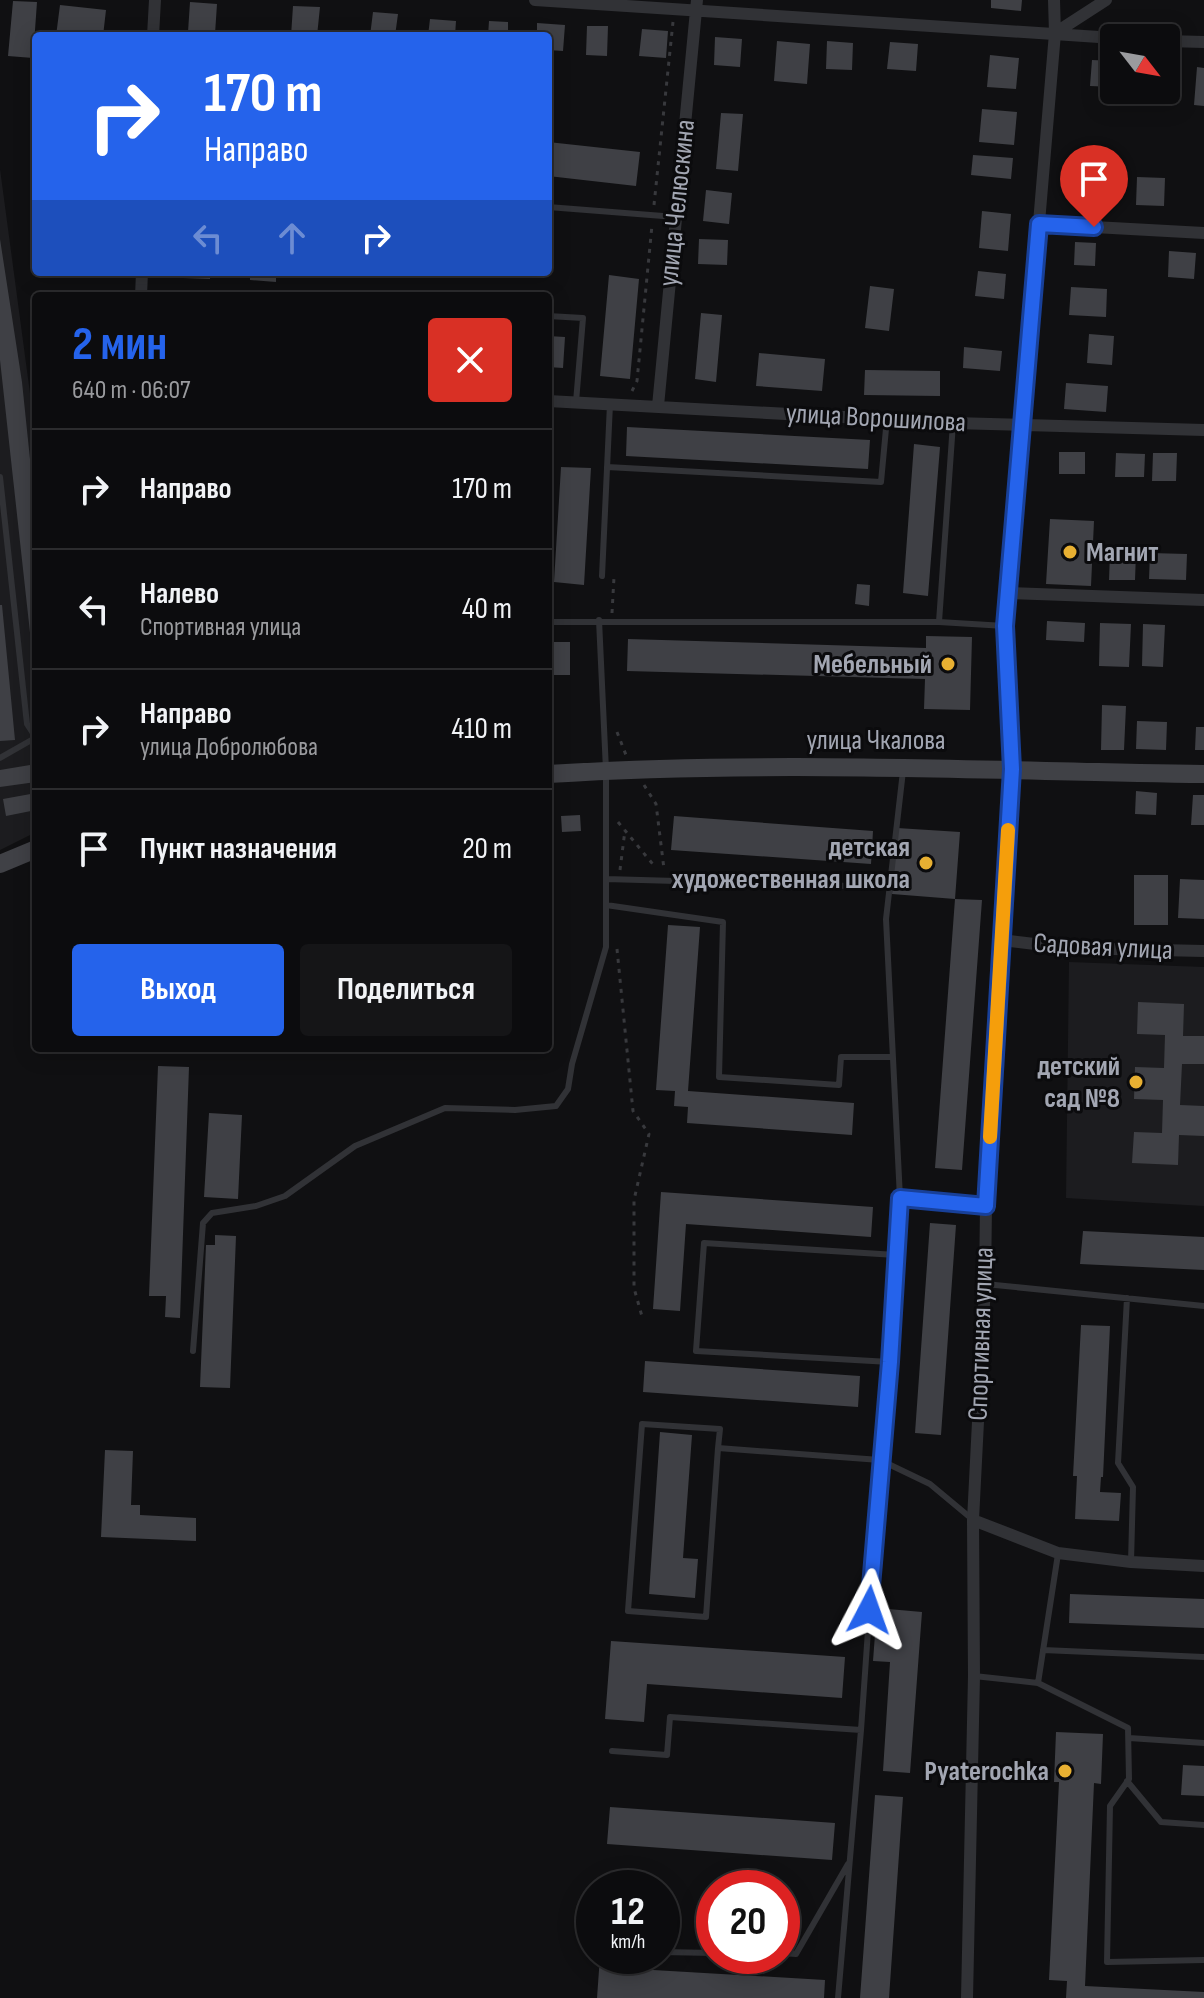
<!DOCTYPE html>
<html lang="ru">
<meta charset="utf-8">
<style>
body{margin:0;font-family:"Sofia Sans Condensed",sans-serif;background:#151517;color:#f1f3f6;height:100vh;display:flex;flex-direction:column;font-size:30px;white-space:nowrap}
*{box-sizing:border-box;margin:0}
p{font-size:26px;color:#9a9b9e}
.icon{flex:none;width:44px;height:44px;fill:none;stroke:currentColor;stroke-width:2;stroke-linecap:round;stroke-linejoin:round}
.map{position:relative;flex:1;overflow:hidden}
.drawer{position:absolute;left:32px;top:292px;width:520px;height:760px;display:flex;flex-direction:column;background:#0c0c0e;border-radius:8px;box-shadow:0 4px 20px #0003,0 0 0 2px #2c2c2e}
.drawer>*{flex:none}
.top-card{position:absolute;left:32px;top:32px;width:520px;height:244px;border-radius:8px;box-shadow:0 4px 20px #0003,0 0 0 2px #2c2c2e;background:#2563eb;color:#fff;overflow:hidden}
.needle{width:52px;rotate:121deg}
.tools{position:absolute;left:1100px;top:24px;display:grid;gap:16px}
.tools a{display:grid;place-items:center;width:80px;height:80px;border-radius:8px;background:#0c0c0e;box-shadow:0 4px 20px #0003,0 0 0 2px #2c2c2e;font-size:40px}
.speed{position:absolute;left:576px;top:1870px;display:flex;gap:16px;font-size:40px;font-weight:700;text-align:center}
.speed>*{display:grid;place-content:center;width:104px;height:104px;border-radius:50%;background:#0c0c0e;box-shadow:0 4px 20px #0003,0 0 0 2px #2c2c2e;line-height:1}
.speed small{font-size:20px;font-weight:400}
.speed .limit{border:12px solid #d22;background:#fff;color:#111}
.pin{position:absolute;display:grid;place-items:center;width:68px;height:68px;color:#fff;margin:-82px -34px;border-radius:50% 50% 50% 0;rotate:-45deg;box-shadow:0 0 8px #0007}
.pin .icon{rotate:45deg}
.me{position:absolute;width:88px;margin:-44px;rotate:4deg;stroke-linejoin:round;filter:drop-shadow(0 0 6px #0008)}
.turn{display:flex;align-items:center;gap:28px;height:168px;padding:0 40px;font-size:36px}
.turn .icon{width:104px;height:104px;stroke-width:2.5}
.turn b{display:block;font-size:56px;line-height:68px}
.lanes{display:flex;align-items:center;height:76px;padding:0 40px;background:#0003;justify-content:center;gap:40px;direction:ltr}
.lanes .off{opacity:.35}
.round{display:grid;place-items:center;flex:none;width:84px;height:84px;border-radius:8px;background:#151517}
.head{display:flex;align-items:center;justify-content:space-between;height:136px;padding:0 40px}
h1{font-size:48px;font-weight:700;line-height:60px;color:#2563eb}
.primary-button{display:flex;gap:16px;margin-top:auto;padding:16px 40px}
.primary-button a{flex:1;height:92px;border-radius:8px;background:#2563eb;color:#fff;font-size:32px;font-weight:700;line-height:92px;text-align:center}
.primary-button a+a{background:#151517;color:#f1f3f6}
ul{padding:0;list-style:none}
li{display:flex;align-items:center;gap:24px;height:120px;padding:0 40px;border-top:2px solid #2c2c2e}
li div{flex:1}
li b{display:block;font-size:30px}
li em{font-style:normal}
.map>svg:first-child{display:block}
.built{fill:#1c1c1f}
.building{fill:#3f4045}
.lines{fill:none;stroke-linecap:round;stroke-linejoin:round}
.path{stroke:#38393d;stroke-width:3;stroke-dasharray:4 6;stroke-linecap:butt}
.lane{stroke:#313236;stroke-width:6}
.street{stroke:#313236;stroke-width:12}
.secondary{stroke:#404146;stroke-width:18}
.route-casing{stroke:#184099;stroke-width:20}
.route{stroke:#2563eb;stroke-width:14}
.slow{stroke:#f59e0b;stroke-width:14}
.poi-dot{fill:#e8b032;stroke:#0b0b0d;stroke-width:3}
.labels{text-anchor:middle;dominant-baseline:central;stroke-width:6;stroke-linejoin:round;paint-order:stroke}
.street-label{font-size:28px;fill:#a2a6b2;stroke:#0b0b0d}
.poi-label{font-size:28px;font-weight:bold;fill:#a2a6b2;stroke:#0b0b0d;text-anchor:end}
</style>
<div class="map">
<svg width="1204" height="1998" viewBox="0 0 1204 1998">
<rect width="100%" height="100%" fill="#101012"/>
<path class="built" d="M0 169 36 438V832L0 850Z
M1069 962 1204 967V1206L1066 1198Z"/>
<path class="building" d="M991 0H1022L1021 11 991 8Z
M13 1 37 2 33 58 8 56Z
M190 2 217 4 215 34 188 32Z
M60 5 106 10 103 36H56Z
M293 6 320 7 317 36H291Z
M373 12 398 14 395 36H370Z
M430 19 456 21 455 36H428Z
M489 21 508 22V36H488Z
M537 23 565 25 563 51 548 50V36H537Z
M587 26H608L607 56 586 55Z
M642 29 668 31 666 58 639 56Z
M715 37 742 39 740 67 714 65Z
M777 41 810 44 807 84 774 81Z
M827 41 853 43 852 70 826 69Z
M890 42 918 44 916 71 887 69Z
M990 55 1019 58 1016 89 987 87Z
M1092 60 1114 61V87L1090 86Z
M1166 65H1170L1168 99 1137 97V90H1166Z
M1197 67 1204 68V106L1194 105Z
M982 109 1017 112 1014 145 979 142Z
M721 113 743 114 738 171 716 169Z
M548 142 640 152 636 186 548 176Z
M973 155 1013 158 1011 179 971 175Z
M1085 175 1113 177 1112 204 1083 203Z
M1137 177 1165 178 1164 206 1136 205Z
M706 190 732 193 729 224 703 221Z
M982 211 1011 214 1008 251 979 248Z
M0 239 22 382 36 517V669H34L0 360Z
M699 239 728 240 727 265 698 264Z
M1075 242 1096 243 1095 266 1074 265Z
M1169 251 1196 253 1194 279 1168 277Z
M978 271 1006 274 1004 299 975 296Z
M183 272H210V279L183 278Z
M250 272H276V282L250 280Z
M609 275 639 279 630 379 600 376Z
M870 286 894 289 889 331 865 328Z
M1071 287 1107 289 1106 317 1069 315Z
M701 313 722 315 716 382 695 379Z
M1089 334 1114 336 1112 365 1087 363Z
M548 336 565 337 563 368 548 367Z
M964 347 1002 351 1000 371 963 368Z
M759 353 825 359 822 391 756 386Z
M865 370 940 371V396L864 395Z
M1066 383 1108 386 1106 412 1064 409Z
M627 427 870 440 868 469 626 456Z
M914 444 940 447 928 596 903 593Z
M1059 452H1085V474H1059Z
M1116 453 1145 454 1144 477H1115Z
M1153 453H1177L1176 481H1152Z
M561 467 591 468 584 585 554 582Z
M1050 519 1094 521 1091 586 1046 584Z
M1110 553H1136L1135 580H1109Z
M1150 553 1187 554 1186 580 1149 579Z
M857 584 870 585 869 606 855 604Z
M0 605H2L15 740 0 741Z
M1047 621 1085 623 1084 642 1046 640Z
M1100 623 1131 624 1129 667 1099 666Z
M1143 624 1165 625 1163 667 1142 666Z
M926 636 972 637 970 710 924 709 925 679 627 671 628 639 926 648Z
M548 642H570V675H548Z
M1102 705 1126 706 1124 750H1101Z
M1137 721 1167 722 1166 750 1136 749Z
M1196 727H1204V750H1195Z
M36 764V782L0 787V770Z
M1136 791 1157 793 1156 815 1135 814Z
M36 793V810L6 816 3 799Z
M1193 795H1204V825H1191Z
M580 815 581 831 562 832 561 816Z
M674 816 873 831 871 864 671 850Z
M897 828 960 832 955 899 892 894Z
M1134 875H1168V925H1134Z
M1180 879 1204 880V919L1178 918Z
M955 899 982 900 962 1170 935 1168Z
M668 925 700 927 688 1091 854 1103 852 1135 687 1123 688 1107 674 1106 675 1091 656 1090Z
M1138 1002 1184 1004 1183 1036H1204V1064H1182L1180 1105 1204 1106V1136L1179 1135 1178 1165 1132 1163 1134 1132 1162 1133 1163 1100 1134 1099 1135 1067 1164 1068 1165 1035 1137 1034Z
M158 1066 189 1067 180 1318 165 1317 166 1296H149Z
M209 1113 242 1115 238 1199 204 1197Z
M661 1192 873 1207 871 1237 686 1224 680 1311 653 1309Z
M930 1223 956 1225 941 1435 915 1433Z
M1083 1231 1204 1237V1270L1080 1264Z
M215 1235 236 1236 230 1388 200 1387 206 1245H215Z
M1081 1325 1110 1326 1103 1477H1101L1100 1492 1121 1493 1119 1521 1075 1519 1077 1476H1073Z
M645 1361 860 1376 858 1407 643 1392Z
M660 1432 692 1435 683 1558 698 1559 695 1598 649 1594Z
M105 1450 133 1451 131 1505H140V1515L196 1518V1541L101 1537Z
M1070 1594 1204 1599V1628L1069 1623Z
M877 1608 922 1612 910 1773 883 1771 890 1662 873 1661Z
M611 1641 845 1657 842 1698 647 1684 644 1722 605 1719Z
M1056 1732 1103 1734 1101 1784 1094 1783 1085 1986 1204 1992V1998H1066L1067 1981 1049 1980 1059 1782H1054Z
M1183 1765 1204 1766V1796L1181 1795Z
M875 1795 903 1797 889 1998H860Z
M610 1807 835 1823 832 1860 607 1844Z
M600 1956H637L636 1969 825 1980 824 1998H597Z"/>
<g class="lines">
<path class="path" d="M654 205 673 22
M632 391 637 381 652 225
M612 613 614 577
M617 732 626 755
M644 785 656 804 664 869
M618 822 656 868
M620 870 625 830
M617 949 633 1111 649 1134 634 1200V1288L643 1320"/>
<path class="lane" d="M548 207 676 217
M141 294 218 296
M548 316 583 318 576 402
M607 467 881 482 887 418
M0 477 27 724 36 738
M602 576 610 404
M599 620 606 770V905L723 922 719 1077 839 1085 841 1057H893
M548 622H939L1005 626
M939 622 953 423
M0 758 35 738
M903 771 886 919 900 1198 890 1362 880 1460 930 1484 972 1519
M606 879 890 887
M900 1198 986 1206
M985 1284 1204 1306
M1127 1298 1118 1463 1133 1487 1131 1562
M193 1351 203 1223 212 1213 256 1206 285 1196 355 1146 445 1108 515 1110 556 1106 568 1089 572 1064 606 947V905
M890 1362 696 1351 704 1243 896 1255
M1058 1554 1038 1683 1128 1728 1129 1779 1110 1806 1107 1962 1204 1960
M1043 1650 1204 1657
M974 1676 1038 1683
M1129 1738 1204 1743
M612 1751 667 1755 670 1717 861 1730 880 1460 718 1448 706 1617 628 1611 642 1424 720 1429 718 1448
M1127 1781 1161 1822 1204 1825
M662 1952 714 1953
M782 1953 796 1954 848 1864
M838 1998 861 1730"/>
<path class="street" d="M535 0 1114 38
M1055 33 1106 0
M153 36 155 0
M1166 41 1204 42
M1039 224 1204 233
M141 296 142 272
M548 401 953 423 1204 430
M658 406 697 0
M1008 593 1204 600
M1002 940 1068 948 1204 951
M973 1520 1058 1553 1131 1562 1204 1566
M967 1998 974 1676 973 1520 985 1284 986 1206 1012 769 1005 626 1055 33 1054 0"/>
<path class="secondary" d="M548 774C766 760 986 771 1204 774
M0 864 36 849"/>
</g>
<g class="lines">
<g class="route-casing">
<path id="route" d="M869 1610 890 1362 900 1198 986 1206 1012 769 1005 626 1039 224 1094 227"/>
</g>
<use href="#route" class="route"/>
<path class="slow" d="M990 1137 1008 830"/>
</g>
<g class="poi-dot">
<circle cx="1070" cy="552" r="8"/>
<circle cx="948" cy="664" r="8"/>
<circle cx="926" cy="863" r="8"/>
<circle cx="1136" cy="1082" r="8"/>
<circle cx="1065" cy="1771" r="8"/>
</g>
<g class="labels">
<g class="street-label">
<text transform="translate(677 203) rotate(-84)">улица Челюскина</text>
<text transform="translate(876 418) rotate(3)">улица Ворошилова</text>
<text x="876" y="740">улица Чкалова</text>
<text transform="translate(1103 947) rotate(3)">Садовая улица</text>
<text transform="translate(981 1334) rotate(-88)">Спортивная улица</text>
</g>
<g class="poi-label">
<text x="1086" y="552" text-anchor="start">Магнит</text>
<text x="932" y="664">Мебельный</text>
<text x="910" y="847">детская<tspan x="910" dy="32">художественная школа</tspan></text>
<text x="1120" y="1066">детский<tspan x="1120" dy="32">сад №8</tspan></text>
<text x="1049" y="1771">Pyaterochka</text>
</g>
</g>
</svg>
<div class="tools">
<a><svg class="needle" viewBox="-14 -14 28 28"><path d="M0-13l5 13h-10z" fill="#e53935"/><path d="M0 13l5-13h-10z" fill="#9a9b9e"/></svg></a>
</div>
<div class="speed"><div>12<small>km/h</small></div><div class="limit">20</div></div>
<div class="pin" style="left:1094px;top:227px;background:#d93025"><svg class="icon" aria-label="arrive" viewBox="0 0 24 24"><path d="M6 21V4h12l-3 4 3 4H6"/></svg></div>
<svg class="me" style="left:869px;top:1610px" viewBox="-20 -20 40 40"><path d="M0-17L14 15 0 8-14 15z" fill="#2563eb" stroke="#fff" stroke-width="4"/></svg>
<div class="top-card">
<div class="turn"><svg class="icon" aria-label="right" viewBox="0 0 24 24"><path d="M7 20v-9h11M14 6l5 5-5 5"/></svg><div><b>170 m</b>Направо</div></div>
<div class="lanes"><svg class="icon off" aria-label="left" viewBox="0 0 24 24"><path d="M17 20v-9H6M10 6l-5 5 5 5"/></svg><svg class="icon off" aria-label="ahead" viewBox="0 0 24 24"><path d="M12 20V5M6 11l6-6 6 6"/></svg><svg class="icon" aria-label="right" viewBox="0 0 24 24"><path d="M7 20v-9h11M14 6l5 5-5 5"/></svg></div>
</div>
<section class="drawer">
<div class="head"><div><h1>2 мин</h1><p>640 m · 06:07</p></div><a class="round" style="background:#d93025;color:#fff"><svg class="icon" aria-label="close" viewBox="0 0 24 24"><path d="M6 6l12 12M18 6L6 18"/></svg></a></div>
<ul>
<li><svg class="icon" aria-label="right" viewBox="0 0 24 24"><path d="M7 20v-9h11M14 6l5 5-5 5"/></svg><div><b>Направо</b></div><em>170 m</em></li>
<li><svg class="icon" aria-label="left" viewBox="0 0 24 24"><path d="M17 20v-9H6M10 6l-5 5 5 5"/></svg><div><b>Налево</b><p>Спортивная улица</p></div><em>40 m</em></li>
<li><svg class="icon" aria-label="right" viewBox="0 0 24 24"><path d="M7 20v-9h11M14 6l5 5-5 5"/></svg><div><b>Направо</b><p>улица Добролюбова</p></div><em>410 m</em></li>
<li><svg class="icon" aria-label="arrive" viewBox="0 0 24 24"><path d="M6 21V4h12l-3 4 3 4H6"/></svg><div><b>Пункт назначения</b></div><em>20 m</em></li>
</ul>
<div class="primary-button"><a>Выход</a><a>Поделиться</a></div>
</section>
</div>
